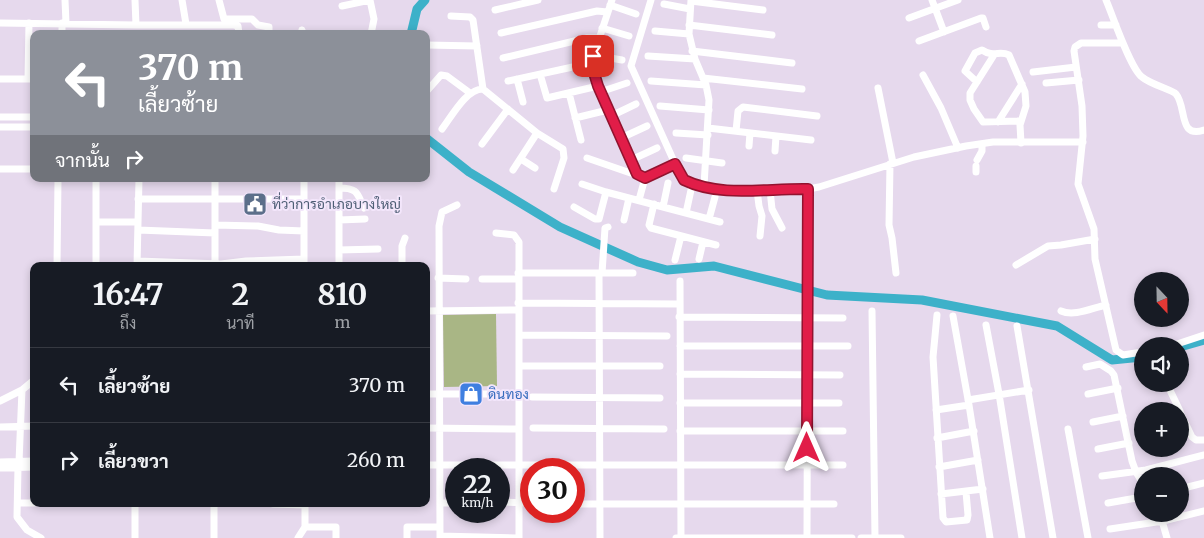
<!DOCTYPE html>
<html lang="th">
<meta charset="utf-8">
<style>
body{margin:0;font-family:Merriweather,Sarabun,serif;background:#20242c;color:#f1f3f6;height:100vh;display:flex;flex-direction:column;font-size:19px;white-space:nowrap}
*{box-sizing:border-box;margin:0}
p{font-size:16px;color:#9ea1a6}
.icon{flex:none;width:28px;height:28px;fill:none;stroke:currentColor;stroke-width:2;stroke-linecap:round;stroke-linejoin:round}
.map{position:relative;flex:1;overflow:hidden}
.details{position:absolute;left:30px;top:262px;width:400px;height:245px;display:flex;flex-direction:column;background:#171b24;border-radius:10px;box-shadow:0 2px 8px #0003}
.details>*{flex:none}
.top-card{position:absolute;left:30px;top:30px;width:400px;height:152px;border-radius:10px;box-shadow:0 2px 8px #0003;background:#8c9099;color:#fff;overflow:hidden}
.needle{width:32px;rotate:158deg}
.controls{position:absolute;left:1134px;top:272px;display:grid;gap:10px}
.controls a{display:grid;place-items:center;width:55px;height:55px;border-radius:50%;background:#171b24;box-shadow:0 2px 8px #0003;font-size:25px}
.speed{position:absolute;left:445px;top:458px;display:flex;gap:10px;font-size:25px;font-weight:700;text-align:center}
.speed>*{display:grid;place-content:center;width:65px;height:65px;border-radius:50%;background:#171b24;box-shadow:0 2px 8px #0003;line-height:1}
.speed small{font-size:12px;font-weight:400}
.speed .limit{border:8px solid #d22;background:#fff;color:#111}
.pin{position:absolute;display:grid;place-items:center;width:42px;height:42px;color:#fff;margin:-21px;border-radius:10px;box-shadow:0 2px 8px #0006}
.me{position:absolute;width:55px;margin:-28px;rotate:0deg;stroke-linejoin:round;filter:drop-shadow(0 0 4px #0008)}
.turn{display:flex;align-items:center;gap:18px;height:105px;padding:0 25px;font-size:22px}
.turn .icon{width:65px;height:65px;stroke-width:2.5}
.turn b{display:block;font-size:35px;line-height:42px}
.then{display:flex;align-items:center;height:48px;padding:0 25px;background:#0003;gap:10px;font-size:19px}
.eta{display:flex;justify-content:space-evenly;align-items:center;height:85px;text-align:center}
.eta b{font-size:30px;font-weight:700;line-height:35px}
ul{padding:0;list-style:none}
li{display:flex;align-items:center;gap:15px;height:75px;padding:0 25px;border-top:1px solid #363941}
li div{flex:1}
li b{display:block;font-size:19px}
li em{font-style:normal}
.map>svg:first-child{display:block}
.green{fill:#a9b685}
.lines{fill:none;stroke-linecap:round;stroke-linejoin:round}
.river{stroke:#3db1c9;stroke-width:9}
.minor{stroke:#fff;stroke-width:7}
.route-casing{stroke:#92132f;stroke-width:12}
.route{stroke:#e11d48;stroke-width:9}
.labels{text-anchor:middle;dominant-baseline:central;stroke-width:4;stroke-linejoin:round;paint-order:stroke}
.service-label{font-size:14px;fill:#4e5e75;stroke:#f3e6fb;text-anchor:start}
.shop-label{font-size:14px;fill:#366cbe;stroke:#f3e6fb;text-anchor:start}
</style>
<div class="map">
<svg width="1204" height="538" viewBox="0 0 1204 538">
<rect width="100%" height="100%" fill="#e6d9ed"/>
<path class="green" d="M496 314 497 386 444 387 443 315Z"/>
<g class="lines">
<path class="river" d="M411 34 417 9 425 0
M426 138 469 172 560 227 638 262 667 270 714 266 827 295 922 300 1057 326 1112 360 1142 357
M1180 347 1204 340"/>
<path class="minor" d="M65 0 66 23
M135 0 136 25
M182 0 186 24
M219 0 224 19H252L258 25 269 27V34
M370 0 374 19 371 34
M612 0 591 63 598 86 637 174
M651 0 631 66 681 177 688 181 727 191 808 189 819 187 914 157 966 146 993 142H1083
M691 0 689 34 695 59 706 85 709 100 704 186
M932 0 944 32
M1106 0C1113 16 1130 68 1142 77 1150 84 1172 90 1176 94 1187 107 1178 139 1204 130
M691 1 763 10
M664 4 690 9
M610 5 636 14
M342 6 370 0
M495 10 538 0
M451 16 470 17 473 20 483 89 537 133 563 149 564 158 554 189
M909 18 958 0
M0 23 136 25H234L238 26 239 34
M689 25 772 35
M1101 25H1116
M602 28 629 36
M302 30 303 34
M655 31 689 34
M501 33 597 11 607 12
M62 34V23
M919 41 981 18H983L986 27
M1123 43H1081L1075 47 1074 51 1082 106 1083 136 1078 184 1094 229 1095 259 1116 350 1123 355 1142 352
M426 45 477 46
M692 51 792 63
M593 55 622 60
M994 55 970 93V100L974 109 983 122 1020 121
M648 56 695 59
M503 58 587 38H598
M1033 72 1076 67
M540 74 547 98 598 86
M923 75 941 108 958 148
M703 78 802 89
M0 79H34
M28 79 29 23
M517 79 523 102
M508 81 591 63
M651 81 706 85
M977 82 965 71 975 53 982 50C994 58 999 50 1009 55L1025 92 1026 106 1020 125 1021 143
M1046 83 1079 80
M878 88 893 163
M426 92 441 75 447 76 470 93
M600 92 627 83
M569 93 581 140
M660 106 709 110
M611 116 636 104
M0 117H34
M575 118 608 110
M998 122 1022 84
M0 127H34
M708 128 811 140
M442 129C452 116 466 89 483 89
M736 131 738 111 743 107 817 116
M676 133 708 135
M621 138 647 126
M482 144 508 109
M749 146 750 133
M775 151 776 136
M587 158 645 178
M686 158 722 163
M521 159 535 168
M631 160 657 148
M977 160 982 151V144
M890 164 889 225 892 238 896 273
M0 169H34
M513 170 537 133
M976 172V166
M96 179V266
M304 179V266
M582 184 606 192 720 222
M339 188C358 188 357 193 364 208
M757 190 759 206 762 216 760 236
M770 190 772 209 782 228
M138 199H304
M639 200 645 178 675 164
M654 204 649 225 651 228 716 245
M574 207 595 219H599L606 192
M663 207 668 183
M686 213 691 190
M709 219 715 197
M339 220 365 219
M624 220 629 198
M96 222H138
M215 225 258 226 279 230 304 231
M138 230 215 233
M496 233 514 235 519 242V538
M339 250 378 249
M699 259 703 242
M675 260 681 236
M138 261 221 264 246 261 304 259
M1016 265 1048 246 1061 245 1095 239
M57 266 58 179
M137 266 139 179
M215 266V179
M339 266V179
M402 266V246L405 238
M518 273H633
M599 273 600 538
M602 273 605 228 608 227
M438 278 466 279
M482 279H518
M680 281 681 538
M518 303 679 304
M426 311 518 310
M872 311 875 537
M1061 311C1074 317 1092 308 1106 305
M937 315 933 357 943 518 946 522 967 520 968 515 966 492
M953 316 969 405 990 538
M679 317 843 318
M986 325 999 394 1022 538
M1017 326 1053 538
M519 335 667 336
M680 346H848
M1171 346 1204 335
M519 366H660
M1086 367 1100 364 1111 371 1114 375 1132 461 1136 472 1142 482
M680 374 840 375
M1167 384 1180 411
M426 394H519
M1088 394 1118 388
M532 397 660 398
M968 400 1029 390
M0 401 22 390 34 380
M680 403H839
M936 410 969 405
M1180 412 1192 437 1196 440H1204
M1093 422 1123 416
M0 427 34 426
M426 428 519 429
M533 428 664 429
M1068 429 1088 538
M680 431H843
M937 438 974 431
M1098 449 1129 443
M0 462 34 461
M19 462 22 390
M426 465H843
M18 467 17 517 27 530 41 538
M939 467 978 460
M0 468 34 467
M1102 476 1146 470 1204 455
M1180 489 1204 483
M941 494 983 489
M499 502 531 503
M18 503H34
M441 503H456
M1108 503 1142 497
M273 504 305 505
M574 504H834
M1160 514 1167 538
M305 527H336V538
M1110 529 1163 521 1204 511
M440 536 516 538
M135 538V504
M214 538V504
M298 538 305 527V504
M407 538V527H440
M440 538 439 226 442 212 457 205
M676 538H852
M807 538 808 189
M861 538H901"/>
</g>
<g class="lines">
<g class="route-casing">
<path id="route" d="M593 56 591 63 598 86 637 174 645 178 675 164 684 180C721 198 767 188 808 189L807 448"/>
</g>
<use href="#route" class="route"/>
</g>
<defs>
<g id="civic-square" transform="scale(1.25)"><rect x="-9" y="-9" width="18" height="18" rx="4" fill="#5c6f8a" stroke="#f3e6fb"/><path d="M-.6-6.5H3V-4.5H.6V-3L4-1V1h2V6H-6V1h2V-1L-.6-3ZM-1.2 2.5V6h2.4V2.5Z" fill="#fff"/></g>
<g id="shop-square" transform="scale(1.25)"><rect x="-9" y="-9" width="18" height="18" rx="4" fill="#3f7fe0" stroke="#f3e6fb"/><path d="M-5-2.5h2.3a2.7 3.5 0 0 1 5.4 0H5L5.5 6h-11ZM-1.5-2.5h3a1.5 2.3 0 0 0-3 0Z" fill="#fff"/></g>
</defs>
<g fill-rule="evenodd">
<use href="#civic-square" x="255" y="204"/>
<use href="#shop-square" x="471" y="394"/>
</g>
<g class="labels">
<g class="service-label">
<text x="272" y="204">ที่ว่าการอำเภอบางใหญ่</text>
</g>
<g class="shop-label">
<text x="488" y="394">ดินทอง</text>
</g>
</g>
</svg>
<div class="controls">
<a><svg class="needle" viewBox="-14 -14 28 28"><path d="M0-13l5 13h-10z" fill="#e53935"/><path d="M0 13l5-13h-10z" fill="#9ea1a6"/></svg></a>
<a><svg class="icon" aria-label="sound" viewBox="0 0 24 24"><path d="M4 9h4l5-4v14l-5-4H4zM17 9q2 3 0 6"/></svg></a>
<a>+</a>
<a>−</a>
</div>
<div class="speed"><div>22<small>km/h</small></div><div class="limit">30</div></div>
<div class="pin" style="left:593px;top:56px;background:#d93025"><svg class="icon" aria-label="arrive" viewBox="0 0 24 24"><path d="M6 21V4h12l-3 4 3 4H6"/></svg></div>
<svg class="me" style="left:807px;top:448px" viewBox="-20 -20 40 40"><path d="M0-17L14 15 0 8-14 15z" fill="#e11d48" stroke="#fff" stroke-width="4"/></svg>
<div class="top-card">
<div class="turn"><svg class="icon" aria-label="left" viewBox="0 0 24 24"><path d="M17 20v-9H6M10 6l-5 5 5 5"/></svg><div><b>370 m</b>เลี้ยวซ้าย</div></div>
<div class="then">จากนั้น<svg class="icon" aria-label="right" viewBox="0 0 24 24"><path d="M7 20v-9h11M14 6l5 5-5 5"/></svg></div>
</div>
<section class="details">
<div class="eta">
<div><b>16:47</b><p>ถึง</p></div>
<div><b>2</b><p>นาที</p></div>
<div><b>810</b><p>m</p></div>
</div>
<ul>
<li><svg class="icon" aria-label="left" viewBox="0 0 24 24"><path d="M17 20v-9H6M10 6l-5 5 5 5"/></svg><div><b>เลี้ยวซ้าย</b></div><em>370 m</em></li>
<li><svg class="icon" aria-label="right" viewBox="0 0 24 24"><path d="M7 20v-9h11M14 6l5 5-5 5"/></svg><div><b>เลี้ยวขวา</b></div><em>260 m</em></li>
</ul>
</section>
</div>
